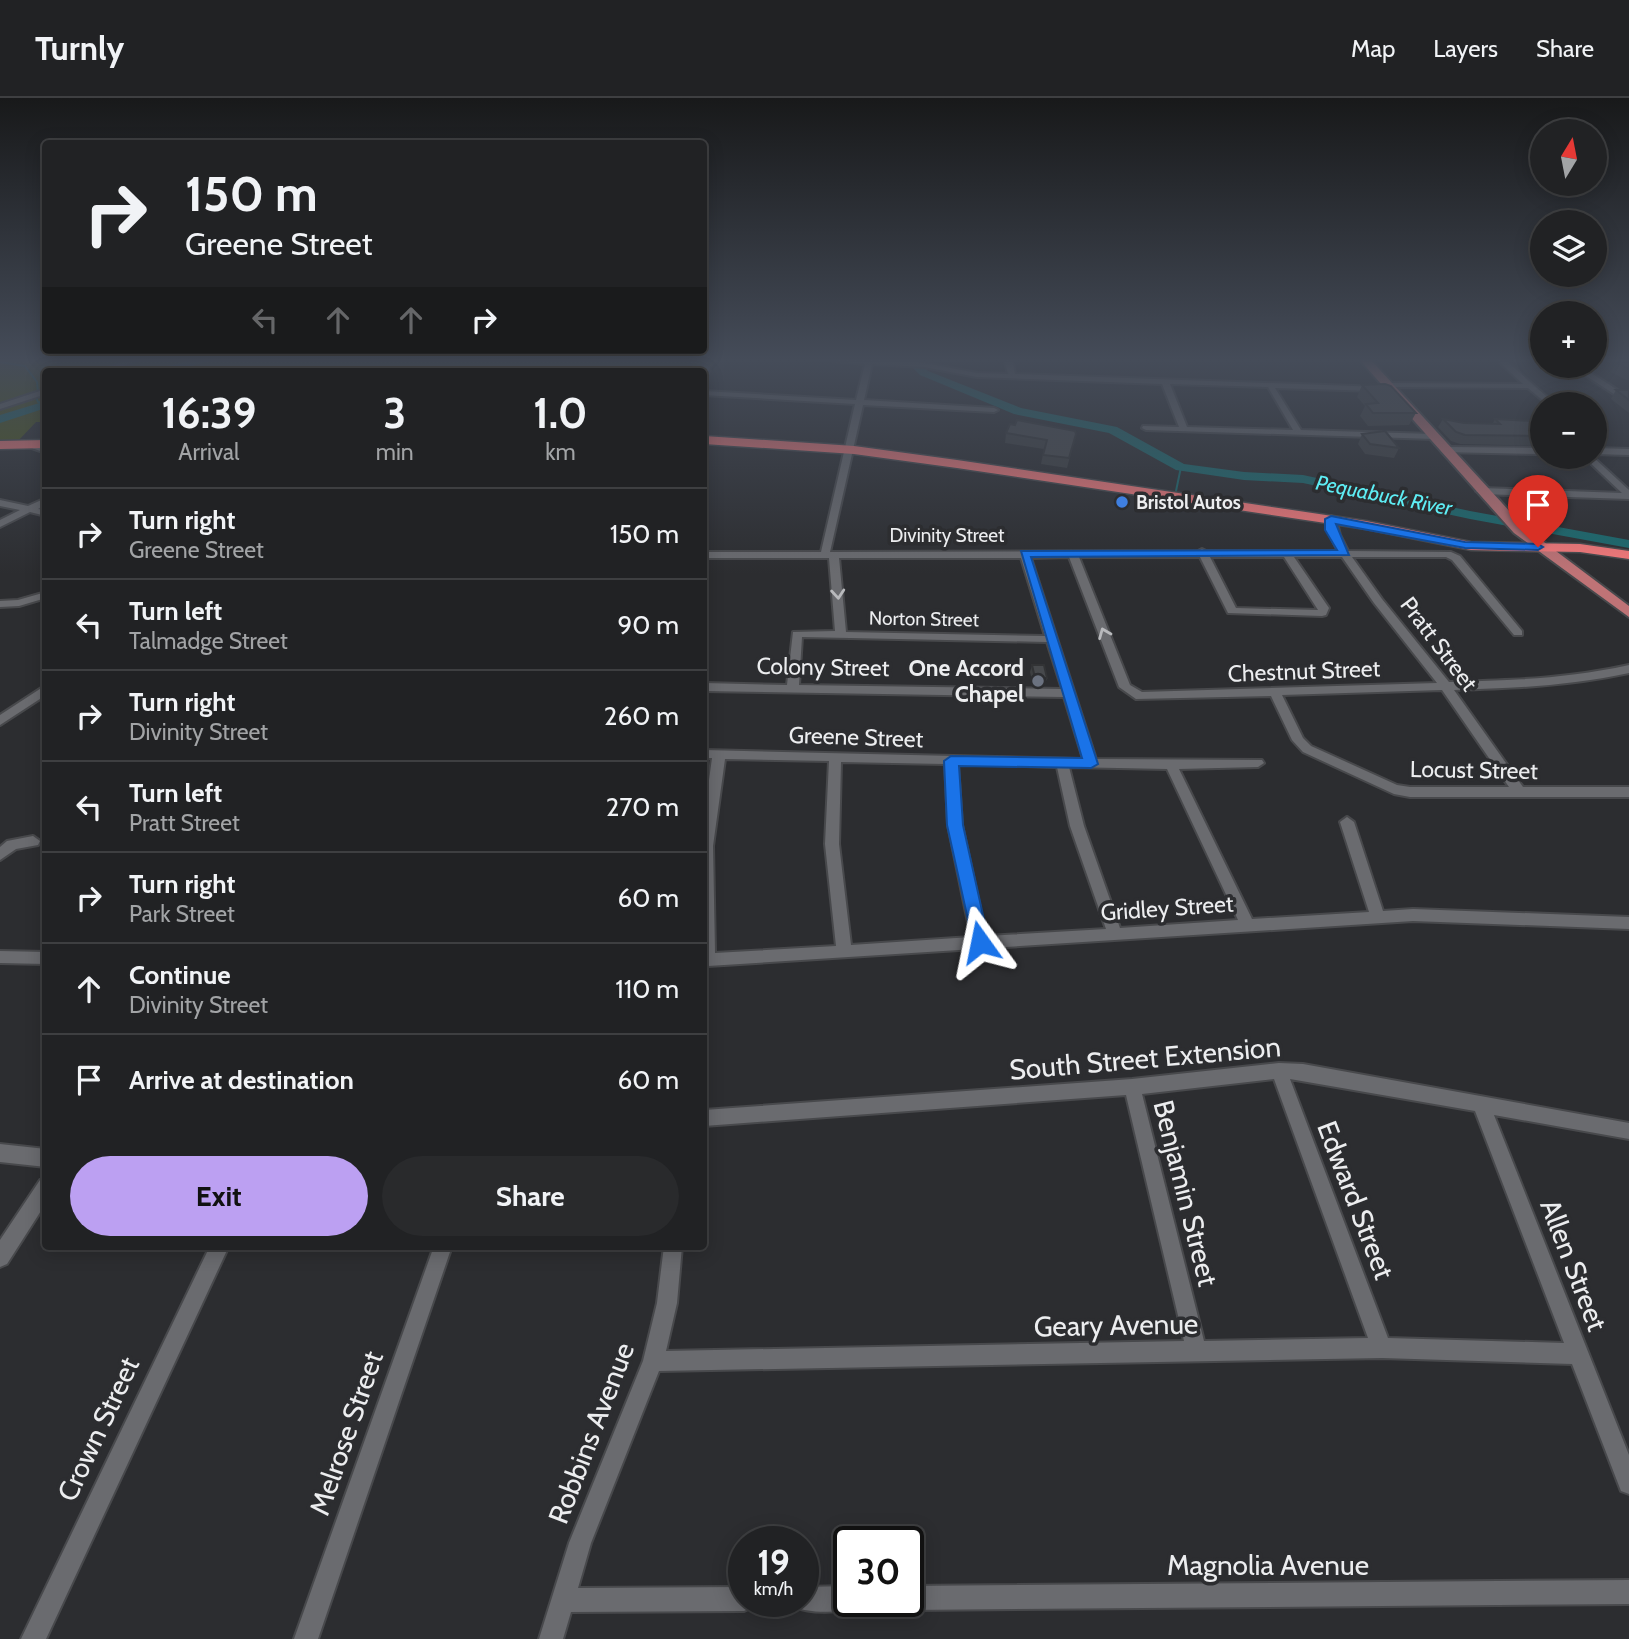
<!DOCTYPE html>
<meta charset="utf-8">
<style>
body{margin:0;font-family:Cabin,sans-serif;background:#292a2c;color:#f1f3f6;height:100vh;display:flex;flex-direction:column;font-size:26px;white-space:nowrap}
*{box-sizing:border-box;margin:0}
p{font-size:23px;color:#a2a4a6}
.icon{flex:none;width:38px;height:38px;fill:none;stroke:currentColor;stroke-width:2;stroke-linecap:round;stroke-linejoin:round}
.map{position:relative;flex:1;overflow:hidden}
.details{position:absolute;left:42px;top:270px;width:665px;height:882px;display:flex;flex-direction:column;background:#212224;border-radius:7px;box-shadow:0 4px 18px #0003,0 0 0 2px #3e3f41}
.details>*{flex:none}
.top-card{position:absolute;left:42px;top:42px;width:665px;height:214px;border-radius:7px;box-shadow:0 4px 18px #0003,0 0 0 2px #3e3f41;background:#212224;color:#f1f3f6;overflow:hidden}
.needle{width:46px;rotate:10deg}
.buttons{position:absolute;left:1530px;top:21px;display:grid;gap:14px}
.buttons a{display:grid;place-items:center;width:77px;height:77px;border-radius:50%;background:#212224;box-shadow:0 4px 18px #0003,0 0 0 2px #3e3f41;font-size:35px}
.speed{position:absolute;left:728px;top:1428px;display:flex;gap:14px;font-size:35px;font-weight:700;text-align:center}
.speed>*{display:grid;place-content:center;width:91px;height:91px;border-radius:50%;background:#212224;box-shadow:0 4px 18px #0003,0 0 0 2px #3e3f41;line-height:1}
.speed small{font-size:18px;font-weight:400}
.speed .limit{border:4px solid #111;border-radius:10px;background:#fff;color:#111}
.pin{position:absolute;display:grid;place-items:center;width:60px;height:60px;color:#fff;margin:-72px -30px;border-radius:50% 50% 50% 0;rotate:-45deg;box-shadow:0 0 7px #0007}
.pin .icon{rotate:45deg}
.me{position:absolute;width:77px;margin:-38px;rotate:348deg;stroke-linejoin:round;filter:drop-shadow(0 0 5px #0008)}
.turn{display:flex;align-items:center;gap:24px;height:147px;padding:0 28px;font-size:32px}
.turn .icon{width:91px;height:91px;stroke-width:2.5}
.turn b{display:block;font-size:49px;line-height:60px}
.lanes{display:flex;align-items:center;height:66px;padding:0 28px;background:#0003;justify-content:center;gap:35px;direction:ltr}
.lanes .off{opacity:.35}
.eta{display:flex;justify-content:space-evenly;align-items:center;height:119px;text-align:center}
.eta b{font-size:42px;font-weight:800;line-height:49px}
.cta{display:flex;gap:14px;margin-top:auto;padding:14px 28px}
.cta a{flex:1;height:80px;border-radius:42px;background:#bca0f2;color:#111;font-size:28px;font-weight:800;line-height:80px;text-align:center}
.cta a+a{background:#292a2c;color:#f1f3f6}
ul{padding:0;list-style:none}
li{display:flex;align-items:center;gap:21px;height:91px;padding:0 28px;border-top:2px solid #3e3f41}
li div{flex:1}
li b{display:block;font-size:26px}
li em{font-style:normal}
header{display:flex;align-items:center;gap:42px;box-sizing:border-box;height:98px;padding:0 35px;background:#212224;border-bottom:2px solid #3e3f41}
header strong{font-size:33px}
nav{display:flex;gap:38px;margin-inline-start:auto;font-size:24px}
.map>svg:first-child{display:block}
.green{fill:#4b5615}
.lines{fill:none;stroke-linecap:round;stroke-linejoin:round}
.stream{stroke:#1a6a6e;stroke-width:2}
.river{fill:#1a6a6e;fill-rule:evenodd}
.minor-casing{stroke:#48494c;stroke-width:4}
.major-casing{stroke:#48494c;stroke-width:4}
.highway-casing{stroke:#48494c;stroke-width:3}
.minor{fill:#6a6b6f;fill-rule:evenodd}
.major{fill:#bf7376;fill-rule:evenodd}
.highway{fill:#f7797a;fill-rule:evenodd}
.wall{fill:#3d3f41}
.building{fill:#47494c;stroke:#323335;stroke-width:2}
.oneway{stroke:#b8b9bc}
.route{fill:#1a73e8;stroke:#114b97;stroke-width:2}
.shop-dot{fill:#3f7fe0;stroke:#2c2d30;stroke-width:2.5}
.worship-dot{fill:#6b7280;stroke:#2c2d30;stroke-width:2.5}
.labels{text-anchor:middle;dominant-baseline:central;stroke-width:7;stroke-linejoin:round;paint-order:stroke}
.far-poi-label{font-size:19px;font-weight:bold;fill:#ecedef;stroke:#2c2d30;text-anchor:start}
.far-street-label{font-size:19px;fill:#ecedef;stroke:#2c2d30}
.far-water-label{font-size:21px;font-style:italic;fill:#5eeef5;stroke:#2c2d30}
.street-label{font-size:23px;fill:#ecedef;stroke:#2c2d30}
.poi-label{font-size:23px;font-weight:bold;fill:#ecedef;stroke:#2c2d30;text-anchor:end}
.near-street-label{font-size:28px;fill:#ecedef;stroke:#2c2d30}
</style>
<header>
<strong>Turnly</strong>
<nav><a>Map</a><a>Layers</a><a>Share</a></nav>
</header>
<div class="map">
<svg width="1629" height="1541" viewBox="0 0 1629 1541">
<rect width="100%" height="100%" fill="#2c2d30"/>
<path class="green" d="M0 260 705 261 698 273H46L45 324H36L18 343 0 344Z"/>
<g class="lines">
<path class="stream" d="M0 264 25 268 37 284 38 294
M36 299 38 304 46 305
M1176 393 1181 369"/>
<path class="river" d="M199 260H222L171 273H149Z
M903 260H915L928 273 1021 310 1117 329 1184 366 1244 374 1303 377 1470 413 1629 442V450L1470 421 1303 385 1244 382 1176 372 1109 335 1014 316 920 277Z
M46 303V310L0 325V317Z"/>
<g class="minor-casing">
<path id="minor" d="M132 260H143L111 273H100Z
M707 260H714L708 275 704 277V273H701Z
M807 260 869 261 924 265 977 275 1008 276 1004 260H1012L1015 276 1381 289 1382 291 1378 293 1275 290 1301 332 1432 336 1436 339 1435 341 1146 332 1142 330 1143 328 1179 329 1162 286 977 279 924 269 872 266 864 302 994 310 998 312 994 314 863 307 830 454 1198 453 1202 451 1206 453H1338L1330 437 1326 421 1331 418 1336 421 1340 437 1348 453 1451 454 1460 458 1522 533V537H1514L1452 462 1446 459H1352L1382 501 1449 584C1513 582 1566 581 1629 567V575C1568 588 1516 590 1454 592L1523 689H1629V699H1410L1394 696 1303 654 1292 642 1271 598 1136 601 1119 589 1069 459 1031 460 1096 661 1262 662 1264 665 1258 669 1179 671 1252 821 1369 814 1340 724 1347 719 1354 724 1383 813 1413 811 1629 819V831L1413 823 708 868 704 867V719L712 660H704V652L1083 661 1064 599 704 593V585L787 587 793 534 835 533 829 460H704V454H821L855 306 704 297V293L856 302 865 266ZM1170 286 1268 289 1293 332 1187 329ZM1079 459H1200L1228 515 1322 518 1326 517 1329 510 1294 459H1342L1374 505 1437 585 1142 594 1130 587ZM1210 459H1284L1318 512 1236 510ZM839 460H1021L1045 538 846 534ZM802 539 1047 544 1062 591 799 587ZM1442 592 1509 689H1410L1397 687 1311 648 1303 640 1282 597ZM725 661 829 663 825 746 836 848 715 855 713 748ZM841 664 945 666 948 727 971 839 851 847 839 746ZM958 666 1057 669 1070 728 1106 831 986 838 962 727ZM1069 669 1167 671 1238 822 1120 830 1084 728Z
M1495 260H1503L1555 306H1547L1528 290 1386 289 1382 287 1386 285 1523 286Z
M1596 260H1629V263L1599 262Z
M1571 268H1580L1624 296 1617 298Z
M46 291V296L0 311V306Z
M32 344 46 350V355L29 349V345Z
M1445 349 1542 350V356L1442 354 1441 352Z
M1594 350 1629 351V357L1594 356Z
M1584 359H1593L1629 392V401L1481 396 1476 393 1481 390 1622 395Z
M46 400V407L38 411 46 412V418L30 414 0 429V422L20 412 0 408V402L28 408Z
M46 494V500L19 508 0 509V503L18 502Z
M46 587V597L0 627V617Z
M33 738 40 743 38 747 16 751 0 762V749L7 743Z
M0 853 46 854V866L0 865Z
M1279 965 1303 966 1629 1025V1041L1494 1017 1629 1357V1396L1621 1393 1572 1266 1382 1260 659 1273 591 1445 578 1490 744 1489V1503H755L752 1509 744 1513 571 1514 563 1541H539L569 1445 643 1263 657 1205 664 1148H682L677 1205 666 1253 1184 1243 1126 997 704 1028V1012L1132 981ZM1274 981 1368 1240 1204 1243 1142 996ZM1290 981 1475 1013 1564 1245 1388 1240Z
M0 1046 46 1051V1069L0 1064Z
M46 1079V1105L7 1166 0 1169V1142L40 1082Z
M210 1148H229L46 1541H21Z
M434 1148H452L318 1541H294Z
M1629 1482V1506L908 1512 900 1508 898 1503H908V1488Z
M849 1488V1503H859L857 1508C841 1515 811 1516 795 1509L792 1503H803V1489Z"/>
</g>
<g class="major-casing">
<path id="major" d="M1358 260H1369L1524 429 1629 508V519L1514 435Z"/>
</g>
<g class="highway-casing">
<path id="highway" d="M704 338 854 348 957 362 1366 423 1471 444 1580 446 1629 453V461L1580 454 1471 452 1366 431 957 370 854 356 704 346Z
M46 342V350L0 351V343Z"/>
</g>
<use href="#minor" class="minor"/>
<use href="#major" class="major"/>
<use href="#highway" class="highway"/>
</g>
<path class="wall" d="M1629 264V282H1626L1611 274 1617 265Z
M1362 287 1416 315 1409 327 1368 328 1360 318 1365 308 1357 299Z
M1616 292H1629V315L1611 301Z
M1443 321 1464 325H1493L1495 321 1542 331V348L1460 346 1451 343 1438 329Z
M1006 335 1076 336 1067 370 1041 366 1044 351 1005 345Z
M1362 336 1399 350 1394 360 1365 356 1358 346Z
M1032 567 1047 580 1045 587H1033L1030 574Z"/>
<path class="building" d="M1629 264V271L1617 265Z
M1385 286 1391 288 1416 315H1373L1366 306 1378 305 1362 287Z
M1616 292H1629V302Z
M1443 321 1464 325 1500 326 1495 321 1533 323 1542 331V338L1465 337 1456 334Z
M1017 322 1075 333 1076 336 1069 360 1043 357 1047 342 1006 335 1010 326 1015 327Z
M1385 333 1399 350 1370 346 1362 336Z
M1032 567H1044L1047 580H1035Z"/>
<defs><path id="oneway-chevron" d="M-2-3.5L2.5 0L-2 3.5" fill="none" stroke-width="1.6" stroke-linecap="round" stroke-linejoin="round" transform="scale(1.75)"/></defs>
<g class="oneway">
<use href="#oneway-chevron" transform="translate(838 496) rotate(85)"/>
<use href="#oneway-chevron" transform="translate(1104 535) rotate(-112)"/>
</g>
<linearGradient id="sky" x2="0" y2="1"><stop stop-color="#18191a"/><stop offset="0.55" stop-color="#454c59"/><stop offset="1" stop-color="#454c59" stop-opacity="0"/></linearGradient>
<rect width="1629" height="476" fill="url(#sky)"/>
<path class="route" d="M1331 418 1465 444 1538 446 1543 449 1538 452 1465 450 1336 426 1349 457 1031 459 1098 666 1091 670 959 668 963 727 989 844 986 849H974L947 727 944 663 951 658 1082 660 1021 453 1337 452 1325 432V421Z"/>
<circle class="shop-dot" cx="1122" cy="404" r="7"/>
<circle class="worship-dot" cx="1038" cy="583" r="7"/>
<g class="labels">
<g class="far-poi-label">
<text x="1136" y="404">Bristol Autos</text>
</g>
<g class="far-street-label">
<text x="947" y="437">Divinity Street</text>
<text transform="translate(924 521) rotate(1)">Norton Street</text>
</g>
<g class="far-water-label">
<text transform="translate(1384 397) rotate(11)">Pequabuck River</text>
</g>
<g class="street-label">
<text transform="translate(1439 546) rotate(53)">Pratt Street</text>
<text transform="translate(823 569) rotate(1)">Colony Street</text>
<text transform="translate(1304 573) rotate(-2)">Chestnut Street</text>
<text transform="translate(856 639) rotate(2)">Greene Street</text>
<text transform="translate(1474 672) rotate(1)">Locust Street</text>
<text transform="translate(1167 810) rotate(-4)">Gridley Street</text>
</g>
<g class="poi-label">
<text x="1024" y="570">One Accord<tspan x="1024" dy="26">Chapel</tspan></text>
</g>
<g class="near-street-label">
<text transform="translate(1145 960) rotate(-5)">South Street Extension</text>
<text transform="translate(1186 1095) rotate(76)">Benjamin Street</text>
<text transform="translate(1356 1102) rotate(69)">Edward Street</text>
<text transform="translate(1574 1167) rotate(69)">Allen Street</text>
<text transform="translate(1116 1227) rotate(-1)">Geary Avenue</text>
<text transform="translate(98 1331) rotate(-65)">Crown Street</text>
<text transform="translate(346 1335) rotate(-71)">Melrose Street</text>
<text transform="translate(591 1335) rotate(-69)">Robbins Avenue</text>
<text x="1268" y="1467">Magnolia Avenue</text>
</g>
</g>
</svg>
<div class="buttons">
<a><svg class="needle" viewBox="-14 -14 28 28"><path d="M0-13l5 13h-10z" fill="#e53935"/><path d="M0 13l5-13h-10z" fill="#a2a4a6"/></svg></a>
<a><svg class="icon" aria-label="layers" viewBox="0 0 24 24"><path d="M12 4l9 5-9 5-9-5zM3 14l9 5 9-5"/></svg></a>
<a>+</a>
<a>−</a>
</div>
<div class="speed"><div>19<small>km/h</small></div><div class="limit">30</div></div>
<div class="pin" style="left:1538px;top:449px;background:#d93025"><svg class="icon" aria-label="arrive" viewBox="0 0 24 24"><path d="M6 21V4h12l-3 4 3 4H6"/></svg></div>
<svg class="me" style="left:980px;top:844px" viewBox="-20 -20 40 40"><path d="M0-17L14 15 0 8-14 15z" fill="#1a73e8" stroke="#fff" stroke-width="4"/></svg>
<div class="top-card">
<div class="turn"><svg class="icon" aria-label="right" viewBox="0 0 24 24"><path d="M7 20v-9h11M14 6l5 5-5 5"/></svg><div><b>150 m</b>Greene Street</div></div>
<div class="lanes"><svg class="icon off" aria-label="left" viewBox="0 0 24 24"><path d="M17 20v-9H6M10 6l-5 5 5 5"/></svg><svg class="icon off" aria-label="ahead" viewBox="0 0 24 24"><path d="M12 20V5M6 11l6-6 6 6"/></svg><svg class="icon off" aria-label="ahead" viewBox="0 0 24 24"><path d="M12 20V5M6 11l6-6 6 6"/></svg><svg class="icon" aria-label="right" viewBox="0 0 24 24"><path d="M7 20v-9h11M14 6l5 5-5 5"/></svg></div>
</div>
<section class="details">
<div class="eta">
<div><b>16:39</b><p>Arrival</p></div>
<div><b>3</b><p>min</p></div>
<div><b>1.0</b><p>km</p></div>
</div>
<ul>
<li><svg class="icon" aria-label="right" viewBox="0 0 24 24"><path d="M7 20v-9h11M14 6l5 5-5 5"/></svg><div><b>Turn right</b><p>Greene Street</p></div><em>150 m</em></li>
<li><svg class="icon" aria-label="left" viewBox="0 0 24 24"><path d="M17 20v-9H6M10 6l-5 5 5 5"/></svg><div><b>Turn left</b><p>Talmadge Street</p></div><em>90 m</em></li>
<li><svg class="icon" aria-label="right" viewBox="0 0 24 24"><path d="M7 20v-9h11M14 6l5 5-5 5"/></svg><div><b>Turn right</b><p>Divinity Street</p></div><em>260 m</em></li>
<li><svg class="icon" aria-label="left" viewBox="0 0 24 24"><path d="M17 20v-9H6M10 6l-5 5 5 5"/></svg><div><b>Turn left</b><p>Pratt Street</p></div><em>270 m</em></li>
<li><svg class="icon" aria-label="right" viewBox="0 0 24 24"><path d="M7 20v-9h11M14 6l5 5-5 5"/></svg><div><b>Turn right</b><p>Park Street</p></div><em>60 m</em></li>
<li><svg class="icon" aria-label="ahead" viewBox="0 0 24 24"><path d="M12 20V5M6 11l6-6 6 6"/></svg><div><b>Continue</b><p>Divinity Street</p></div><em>110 m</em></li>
<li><svg class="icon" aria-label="arrive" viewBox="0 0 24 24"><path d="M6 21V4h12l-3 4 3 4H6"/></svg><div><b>Arrive at destination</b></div><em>60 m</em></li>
</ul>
<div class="cta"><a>Exit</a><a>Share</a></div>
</section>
</div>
